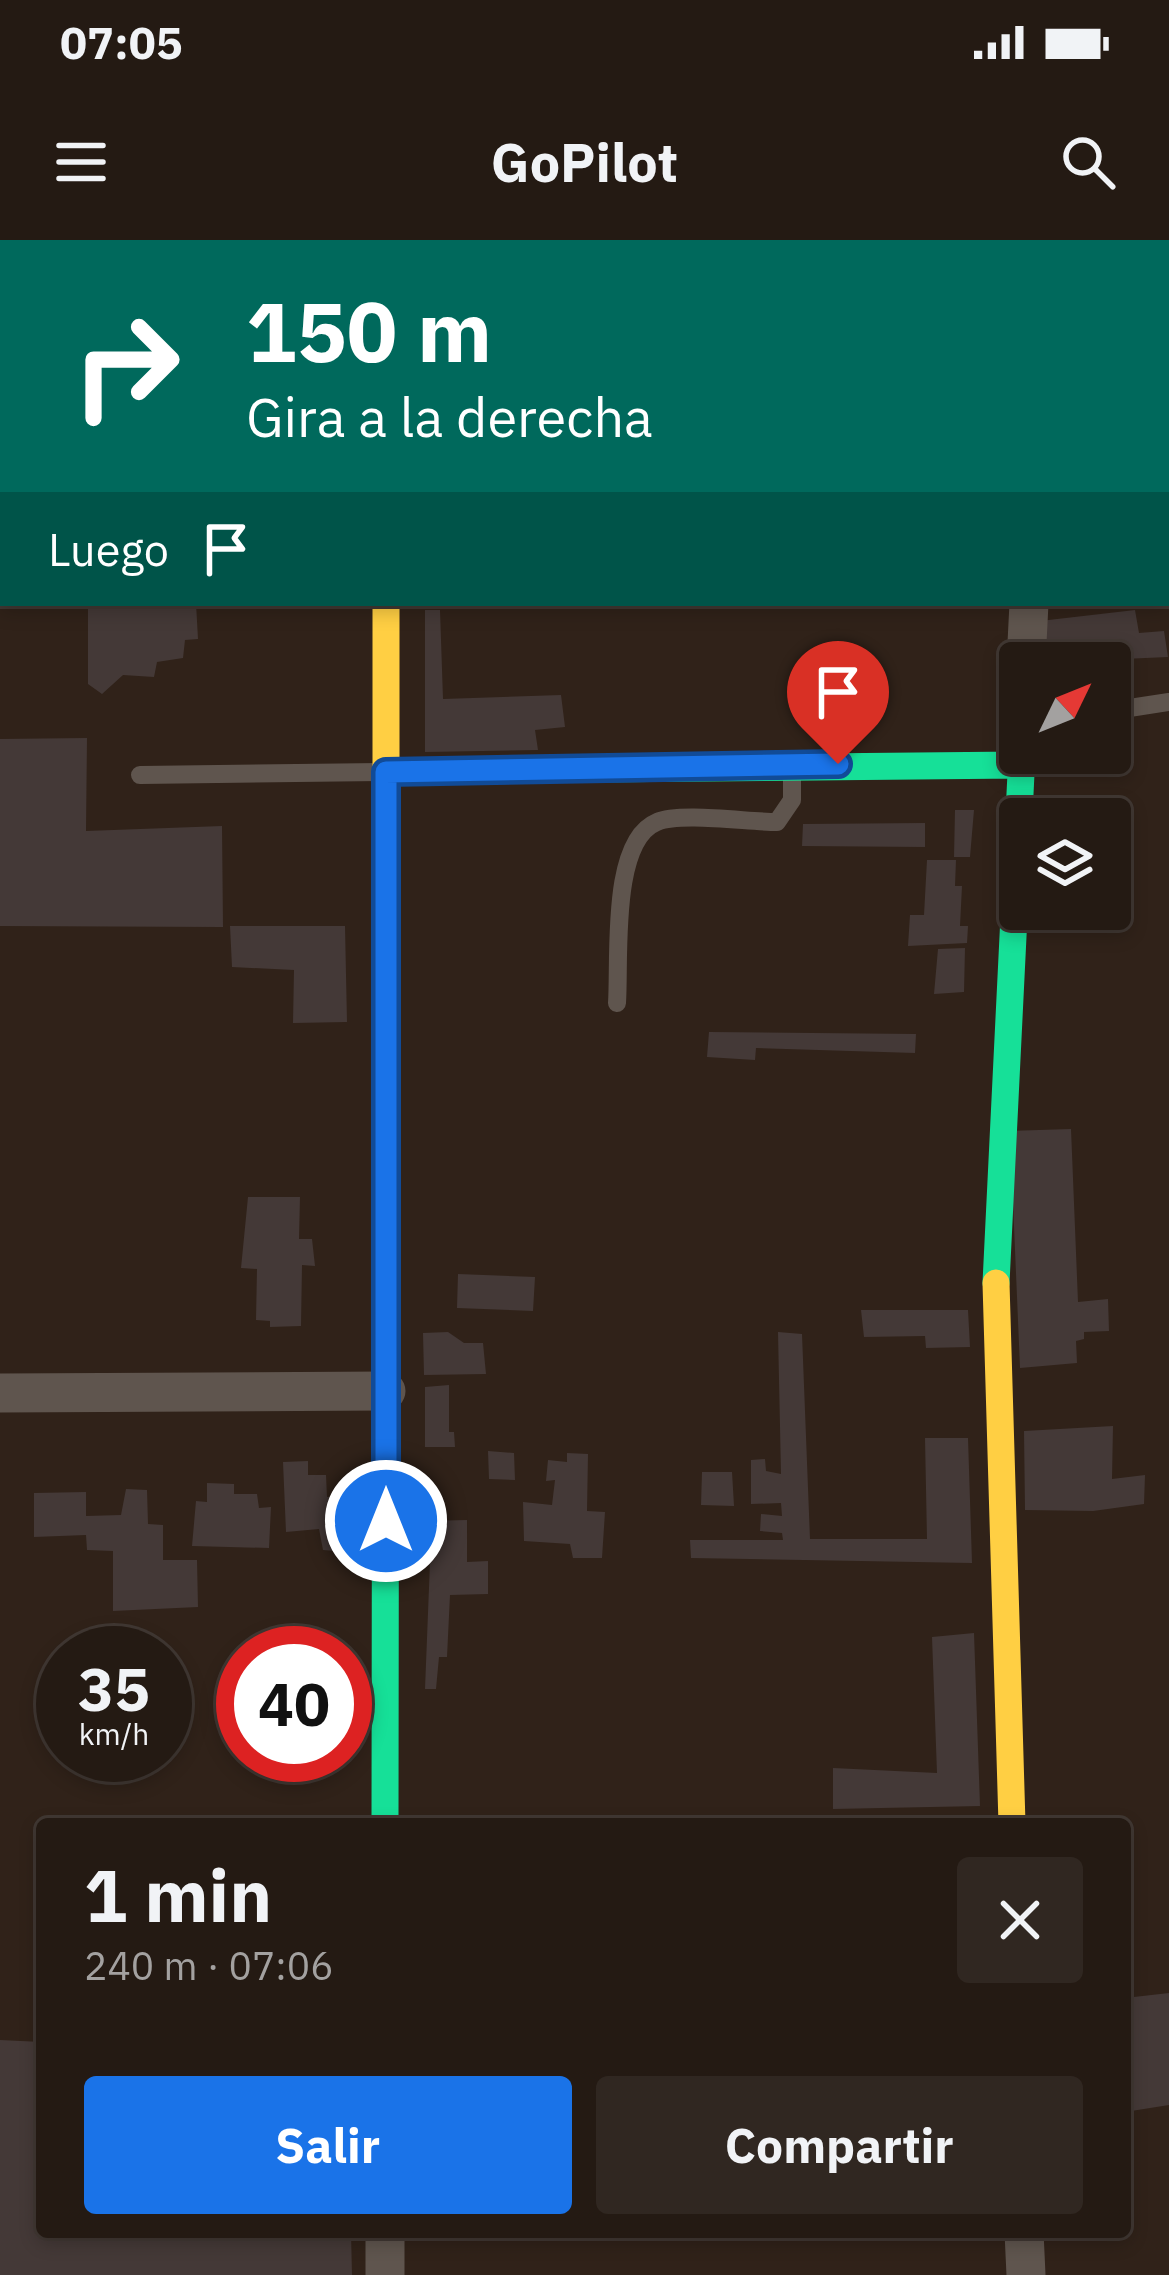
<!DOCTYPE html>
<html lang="es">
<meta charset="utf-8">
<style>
body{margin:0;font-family:"IBM Plex Sans",sans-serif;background:#302721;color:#f1f3f6;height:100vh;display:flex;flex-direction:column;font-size:45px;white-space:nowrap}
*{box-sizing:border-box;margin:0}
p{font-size:39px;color:#a3a1a0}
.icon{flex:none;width:66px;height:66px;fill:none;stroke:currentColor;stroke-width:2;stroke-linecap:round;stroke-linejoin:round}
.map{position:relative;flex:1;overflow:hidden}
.details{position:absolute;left:36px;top:1578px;width:1095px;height:420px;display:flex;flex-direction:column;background:#241a13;border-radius:12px;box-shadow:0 6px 18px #0003,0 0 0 3px #413833}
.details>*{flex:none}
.top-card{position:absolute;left:0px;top:0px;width:1170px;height:366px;box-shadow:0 6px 18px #0003,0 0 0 3px #413833;background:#00695c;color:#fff;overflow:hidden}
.needle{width:78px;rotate:47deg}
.controls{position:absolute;left:999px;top:402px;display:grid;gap:24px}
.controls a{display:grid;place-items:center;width:132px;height:132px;border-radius:12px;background:#241a13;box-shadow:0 6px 18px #0003,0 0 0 3px #413833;font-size:60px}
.speed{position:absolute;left:36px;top:1386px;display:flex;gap:24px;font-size:60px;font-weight:700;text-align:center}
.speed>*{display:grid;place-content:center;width:156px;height:156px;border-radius:50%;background:#241a13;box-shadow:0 6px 18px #0003,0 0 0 3px #413833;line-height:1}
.speed small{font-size:30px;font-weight:400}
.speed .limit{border:18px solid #d22;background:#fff;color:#111}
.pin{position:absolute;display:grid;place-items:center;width:102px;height:102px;color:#fff;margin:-123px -51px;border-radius:50% 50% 50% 0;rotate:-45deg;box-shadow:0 0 12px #0007}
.pin .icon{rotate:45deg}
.me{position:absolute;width:132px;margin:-66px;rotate:0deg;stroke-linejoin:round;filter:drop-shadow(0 0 9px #0008)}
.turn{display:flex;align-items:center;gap:42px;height:252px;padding:0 48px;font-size:54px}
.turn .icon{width:156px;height:156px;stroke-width:2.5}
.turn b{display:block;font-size:84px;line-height:102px}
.then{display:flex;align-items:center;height:114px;padding:0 48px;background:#0003;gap:24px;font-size:45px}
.round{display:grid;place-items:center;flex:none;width:126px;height:126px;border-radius:12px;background:#302721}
.overview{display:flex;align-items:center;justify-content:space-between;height:204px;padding:0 48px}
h1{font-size:72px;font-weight:700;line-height:90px}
.cta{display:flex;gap:24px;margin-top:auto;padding:24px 48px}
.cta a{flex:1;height:138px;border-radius:12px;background:#1a73e8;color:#fff;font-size:48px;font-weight:700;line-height:138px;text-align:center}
.cta a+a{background:#302721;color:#f1f3f6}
.status{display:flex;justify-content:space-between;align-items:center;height:84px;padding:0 60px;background:#241a13;direction:ltr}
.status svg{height:33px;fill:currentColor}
header{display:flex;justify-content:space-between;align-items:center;height:156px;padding:0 48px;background:#241a13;font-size:54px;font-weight:700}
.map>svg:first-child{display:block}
.building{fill:#443937}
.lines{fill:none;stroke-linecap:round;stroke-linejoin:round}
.lane{stroke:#5f554e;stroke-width:18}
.street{stroke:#5f554e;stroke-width:39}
.fast{stroke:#16e098;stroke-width:27}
.slow{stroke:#ffcf43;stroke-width:27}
.route-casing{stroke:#114b97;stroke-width:30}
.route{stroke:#1a73e8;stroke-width:21}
</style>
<div class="status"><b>07:05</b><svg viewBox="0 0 49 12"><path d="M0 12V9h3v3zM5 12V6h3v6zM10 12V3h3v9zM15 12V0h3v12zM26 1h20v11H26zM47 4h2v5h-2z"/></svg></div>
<header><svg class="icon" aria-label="menu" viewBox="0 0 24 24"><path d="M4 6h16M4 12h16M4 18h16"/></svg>GoPilot<svg class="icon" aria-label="search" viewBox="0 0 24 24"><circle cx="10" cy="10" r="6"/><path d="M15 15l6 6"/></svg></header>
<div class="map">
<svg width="1169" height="2035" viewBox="0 0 1169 2035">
<rect width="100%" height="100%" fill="#302219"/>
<path class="building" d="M88 363H196L198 399 185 400 183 418 157 422 154 437 123 435 102 454 88 444Z
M425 370H440L443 459 561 455 565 487 535 490 538 510 425 512Z
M1135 370 1139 393 1164 391 1168 417 1033 423 1040 381Z
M87 498 86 591 222 586 223 687 0 686V499Z
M955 570H974L970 617H954Z
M925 583V607L802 606 803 584Z
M927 620H956L955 646H962L960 686H968L967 703 908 706 910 675H924Z
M230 686H345L347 782 293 783 294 730 232 727Z
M965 708 964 752 934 754 938 709Z
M709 792 916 794 915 813 756 808 755 820 707 817Z
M1071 889 1078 1062 1108 1059 1109 1091 1084 1092V1099L1076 1101 1077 1123 1020 1128 1010 891Z
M248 957H300L299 999H312L315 1026 302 1025 301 1086 270 1087V1081L256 1080 257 1029 241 1028Z
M458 1034 535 1037 533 1071 457 1068Z
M861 1070H968L970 1107 926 1108 925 1096 864 1097Z
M448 1092 464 1103H483L486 1134 424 1135 423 1093Z
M778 1092 802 1094 810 1299H927L925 1198H968L972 1323 691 1318 690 1300H783L782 1293 760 1291 761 1274 782 1276 781 1263 751 1264V1220L765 1219 766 1231 781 1234Z
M449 1145V1192H454L455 1207H425V1147Z
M1113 1186 1112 1239 1145 1235 1144 1264 1093 1271 1025 1270 1024 1191Z
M488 1211 514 1213 515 1240 489 1239Z
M567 1213 588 1214 587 1271 605 1272 602 1318H573L570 1304 524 1301 523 1262 552 1265 555 1240 546 1241 548 1220 567 1222Z
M308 1221V1235H326L327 1257 344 1255 345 1312 323 1310 319 1289 286 1292 283 1222Z
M702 1232H732L734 1266 701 1265Z
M207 1243 234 1244V1254H257L259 1268 271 1267 269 1308 192 1306 196 1261 207 1262Z
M126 1249 147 1250 148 1284 163 1285V1320H197L198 1367 113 1371V1311L87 1310 86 1295 34 1297V1253L86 1252V1276L121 1275Z
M467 1280V1322L488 1321V1354L450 1355 447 1417H439L436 1449H425L430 1322H425V1281Z
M974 1393 980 1566 833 1569V1528L937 1533 932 1397Z
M182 1465 183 1498H165V1466Z
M1169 1753V1865L1125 1872V1758Z
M0 1800 42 1802V1992H351L352 2035H0Z"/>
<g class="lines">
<path class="lane" d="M1110 471 1169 462
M140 535 381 532
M617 763C620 718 610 601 657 582 680 572 748 582 777 582L792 560V534"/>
<path class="street" d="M385 0V3
M1015 0V3
M1026 423 1029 363
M0 1153 386 1151
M1024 1992 1026 2035
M385 2035V1992"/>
<path class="fast" d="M386 531 1021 525
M996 1043 1022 513
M385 1584 386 763"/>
<path class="slow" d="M386 763V363
M996 1043 1012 1584"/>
</g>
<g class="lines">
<g class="route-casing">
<path id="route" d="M386 1281V532L838 524"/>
</g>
<use href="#route" class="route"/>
</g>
</svg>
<div class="controls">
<a><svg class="needle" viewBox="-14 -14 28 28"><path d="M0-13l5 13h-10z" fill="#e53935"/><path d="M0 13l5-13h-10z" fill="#a3a1a0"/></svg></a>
<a><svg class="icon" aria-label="layers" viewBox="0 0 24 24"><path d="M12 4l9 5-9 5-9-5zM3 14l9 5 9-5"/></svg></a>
</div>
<div class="speed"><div>35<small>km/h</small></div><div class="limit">40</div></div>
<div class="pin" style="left:838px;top:524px;background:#d93025"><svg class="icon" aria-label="arrive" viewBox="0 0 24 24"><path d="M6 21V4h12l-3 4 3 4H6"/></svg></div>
<svg class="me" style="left:386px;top:1281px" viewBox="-20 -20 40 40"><circle r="17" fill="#1a73e8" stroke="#fff" stroke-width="3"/><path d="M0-11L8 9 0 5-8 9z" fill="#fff"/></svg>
<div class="top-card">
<div class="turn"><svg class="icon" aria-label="right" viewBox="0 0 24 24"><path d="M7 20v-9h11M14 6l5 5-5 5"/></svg><div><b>150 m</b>Gira a la derecha</div></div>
<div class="then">Luego<svg class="icon" aria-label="arrive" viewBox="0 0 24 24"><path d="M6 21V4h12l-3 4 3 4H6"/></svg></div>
</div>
<section class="details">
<div class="overview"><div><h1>1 min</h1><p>240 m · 07:06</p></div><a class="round"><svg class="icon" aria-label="close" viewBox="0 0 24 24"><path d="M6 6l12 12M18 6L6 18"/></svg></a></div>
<div class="cta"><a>Salir</a><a>Compartir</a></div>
</section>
</div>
